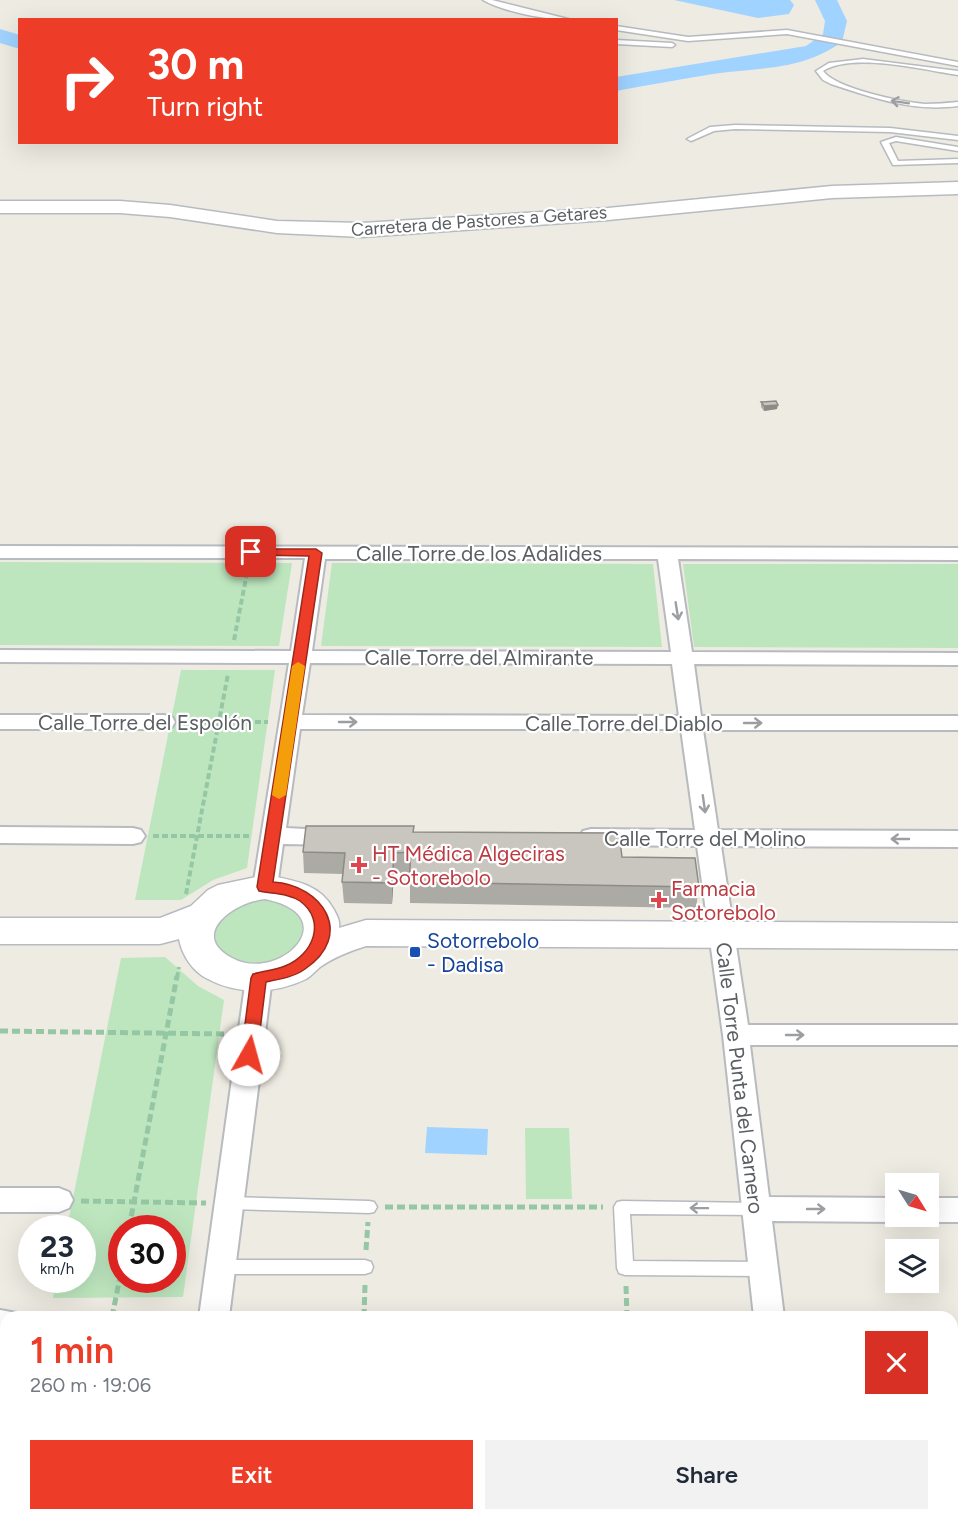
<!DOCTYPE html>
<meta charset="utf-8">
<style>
body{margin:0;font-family:Figtree,sans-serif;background:#f2f2f3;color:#1f2937;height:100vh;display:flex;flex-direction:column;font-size:22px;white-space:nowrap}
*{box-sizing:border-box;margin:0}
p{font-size:20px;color:#747a83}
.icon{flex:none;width:33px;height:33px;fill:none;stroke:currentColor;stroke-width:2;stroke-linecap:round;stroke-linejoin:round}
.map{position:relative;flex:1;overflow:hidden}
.sheet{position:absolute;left:0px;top:1311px;width:958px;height:210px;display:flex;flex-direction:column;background:#fff;border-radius:18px 18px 0 0;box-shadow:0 6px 24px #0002}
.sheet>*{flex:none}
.hud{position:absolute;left:18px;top:18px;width:600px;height:126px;border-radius:0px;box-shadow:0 6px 24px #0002;background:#ed3d28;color:#fff;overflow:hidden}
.needle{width:39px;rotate:127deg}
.controls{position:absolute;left:885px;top:1173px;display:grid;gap:12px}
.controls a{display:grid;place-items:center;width:54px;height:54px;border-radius:0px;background:#fff;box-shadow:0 6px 24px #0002;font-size:30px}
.speed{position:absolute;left:18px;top:1215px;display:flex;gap:12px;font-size:30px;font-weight:700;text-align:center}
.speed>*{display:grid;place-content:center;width:78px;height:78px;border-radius:50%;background:#fff;box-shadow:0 6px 24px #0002;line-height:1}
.speed small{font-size:15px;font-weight:400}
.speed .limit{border:9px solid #d22;background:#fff;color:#111}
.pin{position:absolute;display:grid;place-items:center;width:51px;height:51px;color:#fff;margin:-26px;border-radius:12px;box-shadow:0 3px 9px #0006}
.me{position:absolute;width:66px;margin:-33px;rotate:7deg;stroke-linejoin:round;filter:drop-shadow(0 0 4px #0008)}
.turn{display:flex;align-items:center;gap:21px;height:126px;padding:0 30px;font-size:27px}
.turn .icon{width:78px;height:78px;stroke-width:2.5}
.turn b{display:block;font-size:42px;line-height:51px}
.round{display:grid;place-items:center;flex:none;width:63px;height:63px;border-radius:0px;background:#f2f2f3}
.summary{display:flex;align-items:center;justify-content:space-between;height:102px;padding:0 30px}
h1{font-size:36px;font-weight:600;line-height:45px;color:#ed3d28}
.button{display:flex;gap:12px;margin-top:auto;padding:12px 30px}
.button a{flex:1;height:69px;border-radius:0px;background:#ed3d28;color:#fff;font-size:24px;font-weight:600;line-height:69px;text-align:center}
.button a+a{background:#f2f2f3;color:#1f2937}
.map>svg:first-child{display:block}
.green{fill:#bde6be;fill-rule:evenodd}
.water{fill:#a0d3ff}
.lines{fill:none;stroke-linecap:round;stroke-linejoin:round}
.river{fill:#a0d3ff;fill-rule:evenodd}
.lane-casing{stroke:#b7babf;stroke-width:3}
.street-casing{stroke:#b7babf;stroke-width:4}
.secondary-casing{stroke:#b7bbc1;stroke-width:3}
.path-far1{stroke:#96c7a5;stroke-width:4;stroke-dasharray:6 3;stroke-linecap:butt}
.path{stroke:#96c7a5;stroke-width:5;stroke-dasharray:8 4;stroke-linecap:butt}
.lane{fill:#fff;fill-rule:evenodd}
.street{fill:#fff;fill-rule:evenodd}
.secondary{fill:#fff;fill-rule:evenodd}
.wall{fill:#acaaa4}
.shaded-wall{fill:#8c8b86}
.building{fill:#c8c6bf;stroke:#8c8b86;stroke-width:1.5}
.oneway{stroke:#9c9ea1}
.route{fill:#ed3d28;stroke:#9a281a;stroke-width:1.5}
.slow{fill:#f59e0b}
.health-dot{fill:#e0444e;stroke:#fff;stroke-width:2}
.transit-dot{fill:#1a4fb4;stroke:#fff;stroke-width:2}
.labels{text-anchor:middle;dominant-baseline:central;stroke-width:4.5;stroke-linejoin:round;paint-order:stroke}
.far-street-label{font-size:18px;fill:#5a5e63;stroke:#fff}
.street-label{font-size:21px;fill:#5a5e63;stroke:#fff}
.health-label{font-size:21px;fill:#be3a42;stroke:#fff;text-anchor:start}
.transit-label{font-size:21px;fill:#164399;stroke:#fff;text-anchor:start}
</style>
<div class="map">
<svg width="958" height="1521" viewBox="0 0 958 1521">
<rect width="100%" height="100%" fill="#eeebe2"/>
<path class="green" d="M0 562 292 563 279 646 0 645Z
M332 563 653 564 662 647 321 646Z
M683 564H958V648L694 647Z
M181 670H275L247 868 213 880 181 900H135Z
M254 897 293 901 310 935 284 960 256 965 230 959 221 952 213 934 221 915Z
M165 957 198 986 224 1000 183 1297 53 1298 56 1280H82V1228H67L121 958ZM122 1228H172V1280H122Z
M525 1128H569L572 1199H526Z"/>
<path class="water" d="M674 0H790L794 5 789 14 758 18Z
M427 1127 488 1129 487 1155 425 1153Z"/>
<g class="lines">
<path class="river" d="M815 0H837L847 21 842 42C801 71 761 67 713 74 681 79 649 85 616 91V77L806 46 823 34 825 21Z
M0 29 20 35V49L0 43Z"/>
<g class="lane-casing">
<path id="lane" d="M483 0H492L572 20C547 20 504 12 483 0Z
M616 26 688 37 787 30 958 62V66L787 34 688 41 616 30Z
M616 40 672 43 675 45 672 47 616 44Z
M863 59 958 71V75C924 70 852 52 823 71 836 89 902 102 925 104 936 104 947 103 958 102V106C913 112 873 98 831 84L823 80 816 71 829 63Z
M735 125 890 128 958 136V140L890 132 735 129 714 131 691 141 687 139 710 127Z
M896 137 958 147V151L896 141 889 143 898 161 958 159V163L893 165 881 142Z
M230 1197 369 1201 374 1202 377 1207 374 1212 369 1213 230 1209 225 1208 222 1203 225 1198Z
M622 1201 757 1203 762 1204 765 1209 762 1214 757 1215 630 1214 633 1261 763 1262 769 1264 771 1269 769 1274 763 1276 625 1275 619 1273 617 1268 614 1207 617 1202Z
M221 1260H365L371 1262 373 1267 371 1272 365 1274H221L215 1272 213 1267 215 1262Z
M437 1515H455V1521H437Z"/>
</g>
<g class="street-casing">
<path id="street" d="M0 546 958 548V560L678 559 692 652 958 653V665L694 664 701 716H958V730H703L718 830 958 831V847L721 846 748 1025H958V1045H750L769 1197 896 1198V1216H907L906 1219 896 1222 772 1221 784 1317H754L723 1035 697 846 591 845 583 843 579 837 583 831 591 829 695 830 681 729H300L286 828 344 831 348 837 344 843 336 845 283 844 277 887 274 893 265 895 256 893 253 887 289 663 0 662V650L291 651 305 558H0ZM325 559H658L671 652 312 651ZM310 663 672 664 679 716 302 715Z
M0 715H164L172 717 175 722 172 727 164 729H0Z
M0 827 133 828 141 830 145 836 141 842 133 844 0 843Z
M259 969 268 971 272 978 229 1317H199L246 978 250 971Z
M0 1188H59L69 1192 73 1200 69 1208 59 1212H0Z
M928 1198H958V1222H928L918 1219 917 1216H928Z
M0 1310 17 1313 19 1317H6V1336H0Z
M171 1515H205V1521H171Z
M774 1515H808L809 1521H775Z"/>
</g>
<g class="secondary-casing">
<path id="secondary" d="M958 182V194L832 198 608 220 362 237 277 233 170 217 120 213H0V201H120L170 205 277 221 362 223 608 208 832 186Z
M265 875C292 880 320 883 334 910 337 916 340 920 339 928L366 920 958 923V949L366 946C350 951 334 957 320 967 315 971 311 976 306 979 275 994 238 995 208 979 193 972 182 955 179 939L160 944H0V918H160L191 906 208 890 218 885ZM265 899C348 916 279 984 232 958 188 935 234 902 265 899Z"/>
</g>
<path class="path-far1" d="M234 640 248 568
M183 722H268
M153 836H251
M186 894 228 674
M177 978 179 967"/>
<path class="path" d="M0 1031 227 1034
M81 1201 206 1203
M385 1207H603
M129 1228 177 976
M366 1250 368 1222
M626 1286 627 1317
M112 1317 122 1267
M364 1317 365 1285"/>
<use href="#lane" class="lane"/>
<use href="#street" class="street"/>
<use href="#secondary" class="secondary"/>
</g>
<path class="wall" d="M761 402 777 409 764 411 761 407Z
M414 826V832L622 857 699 887 696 908 410 903V873L394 874 392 904 344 903 342 882 343 874 304 873 303 852Z"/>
<path class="shaded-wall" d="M778 405 777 409 764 411V406Z
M394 853V874L392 904V883Z"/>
<path class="building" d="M776 401 778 405 764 406 761 402Z
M306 826H414L413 832 619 833 622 857 695 858 699 887 409 882 411 852 394 853 392 883 342 882 345 853 303 852Z"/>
<defs><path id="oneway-shaft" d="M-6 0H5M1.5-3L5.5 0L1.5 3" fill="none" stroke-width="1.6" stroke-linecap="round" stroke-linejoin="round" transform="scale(1.5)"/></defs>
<g class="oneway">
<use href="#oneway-shaft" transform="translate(900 102) rotate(-171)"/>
<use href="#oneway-shaft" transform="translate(677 611) rotate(81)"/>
<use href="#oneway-shaft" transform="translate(348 722)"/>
<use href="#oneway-shaft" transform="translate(753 723)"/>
<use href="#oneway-shaft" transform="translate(704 804) rotate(82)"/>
<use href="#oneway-shaft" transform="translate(900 839) rotate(-180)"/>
<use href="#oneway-shaft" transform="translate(795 1035)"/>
<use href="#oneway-shaft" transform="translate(699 1208) rotate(-179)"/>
<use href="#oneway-shaft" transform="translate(816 1209)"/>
</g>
<path class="route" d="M251 549H316L322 553 273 882C323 885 355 935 305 969 294 977 280 979 266 982L257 1055 249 1062 241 1055 251 978 253 974C263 971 275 970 285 966 313 955 327 921 300 901 288 893 272 894 259 891L257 887 309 556 247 555V550Z"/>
<path class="slow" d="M298 662 305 666 286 795 279 799 272 795 292 666Z"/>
<g class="health-dot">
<path d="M356 856h6v6h6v6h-6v6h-6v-6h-6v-6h6z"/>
<path d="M656 891h6v6h6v6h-6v6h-6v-6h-6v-6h6z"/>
</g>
<rect class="transit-dot" x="409" y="946" width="12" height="12" rx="3"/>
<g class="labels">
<g class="far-street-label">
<text transform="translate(479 221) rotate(-4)">Carretera de Pastores a Getares</text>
</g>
<g class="street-label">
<text x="479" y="553">Calle Torre de los Adalides</text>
<text x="479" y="657">Calle Torre del Almirante</text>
<text x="145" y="722">Calle Torre del Espolón</text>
<text x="624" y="723">Calle Torre del Diablo</text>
<text x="705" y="838">Calle Torre del Molino</text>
<text transform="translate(740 1078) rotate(83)">Calle Torre Punta del Carnero</text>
</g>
<g class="health-label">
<text x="372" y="853">HT Médica Algeciras<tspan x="372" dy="24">- Sotorebolo</tspan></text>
<text x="671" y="888">Farmacia<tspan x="671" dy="24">Sotorebolo</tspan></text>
</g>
<g class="transit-label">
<text x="427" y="940">Sotorrebolo<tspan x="427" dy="24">- Dadisa</tspan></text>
</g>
</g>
</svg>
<div class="controls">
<a><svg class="needle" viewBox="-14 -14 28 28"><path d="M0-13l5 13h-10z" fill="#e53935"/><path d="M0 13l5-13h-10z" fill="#747a83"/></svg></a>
<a><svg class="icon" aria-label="layers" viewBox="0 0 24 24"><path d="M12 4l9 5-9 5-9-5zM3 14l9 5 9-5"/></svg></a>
</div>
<div class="speed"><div>23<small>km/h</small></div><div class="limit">30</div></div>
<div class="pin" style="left:251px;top:552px;background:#d93025"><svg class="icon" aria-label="arrive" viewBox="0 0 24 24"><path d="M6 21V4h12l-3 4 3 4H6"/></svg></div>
<svg class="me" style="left:249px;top:1055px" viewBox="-20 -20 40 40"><circle r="19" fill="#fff"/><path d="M0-13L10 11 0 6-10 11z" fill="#ed3d28"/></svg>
<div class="hud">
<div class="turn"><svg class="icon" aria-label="right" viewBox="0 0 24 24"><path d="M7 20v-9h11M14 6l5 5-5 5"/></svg><div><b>30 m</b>Turn right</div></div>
</div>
<section class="sheet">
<div class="summary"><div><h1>1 min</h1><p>260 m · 19:06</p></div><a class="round" style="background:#d93025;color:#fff"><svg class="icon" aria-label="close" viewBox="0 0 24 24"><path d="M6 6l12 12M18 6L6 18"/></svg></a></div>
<div class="button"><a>Exit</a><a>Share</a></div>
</section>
</div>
